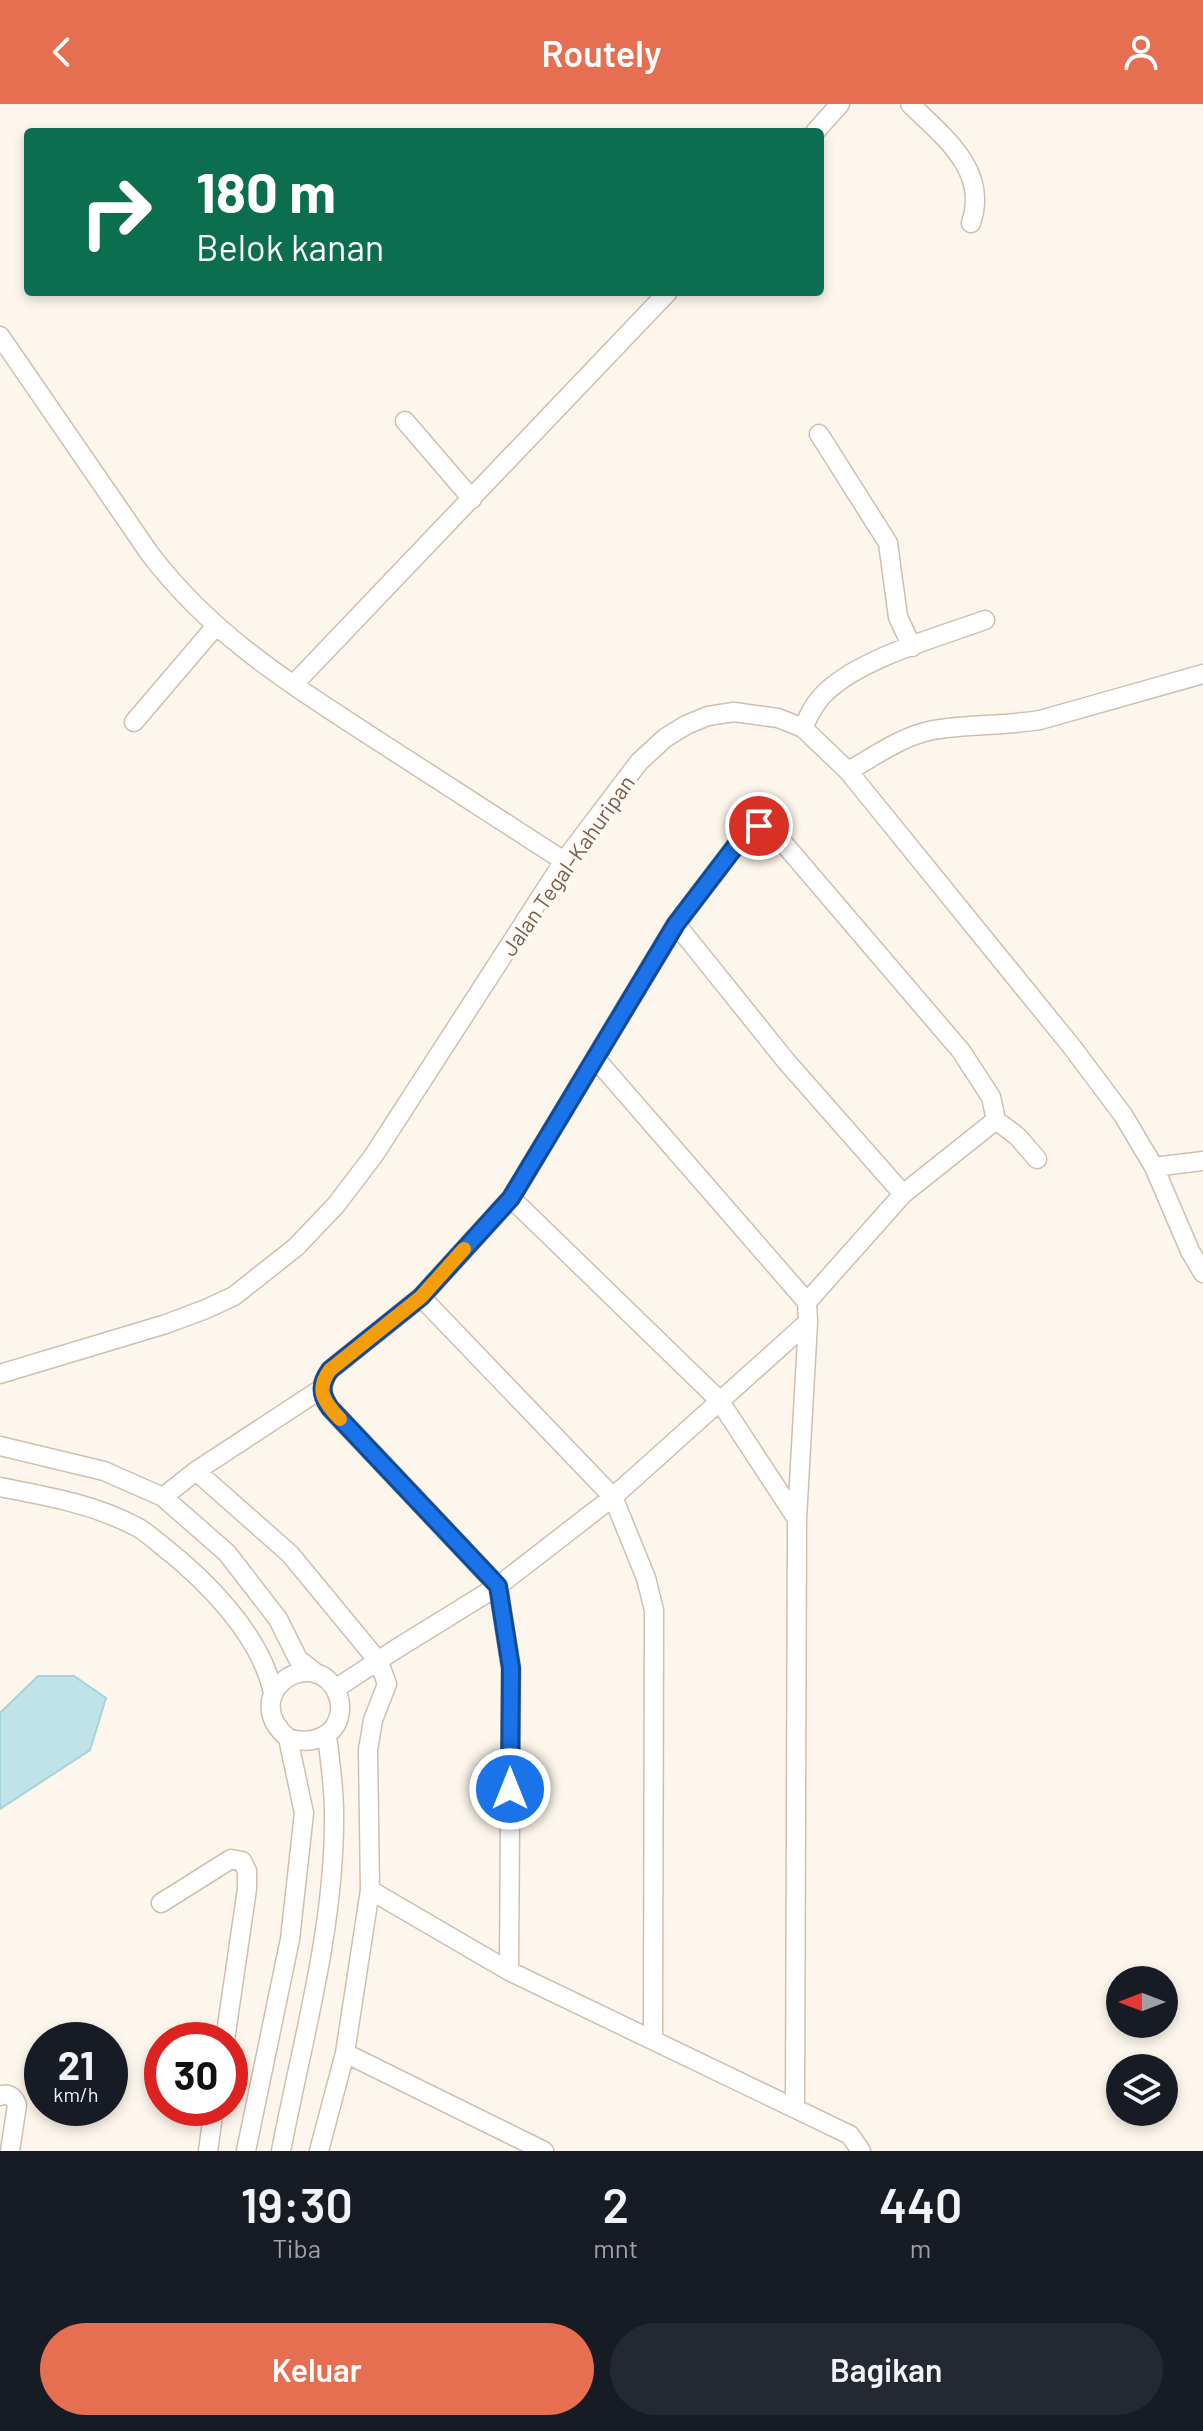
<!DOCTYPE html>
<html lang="id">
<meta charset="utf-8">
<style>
body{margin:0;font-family:Barlow,sans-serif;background:#242831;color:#f1f3f6;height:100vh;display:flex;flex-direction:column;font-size:30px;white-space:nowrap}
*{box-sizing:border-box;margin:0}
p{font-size:26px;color:#9ea1a6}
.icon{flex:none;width:44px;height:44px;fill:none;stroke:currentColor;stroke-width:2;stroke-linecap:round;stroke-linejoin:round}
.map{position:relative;height:2047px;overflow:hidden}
.drawer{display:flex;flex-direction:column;background:#171b24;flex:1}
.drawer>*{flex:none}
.banner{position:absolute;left:24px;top:24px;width:800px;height:168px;border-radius:8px;box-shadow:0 4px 12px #0003;background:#0b6e4f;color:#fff;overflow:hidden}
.needle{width:52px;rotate:270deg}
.buttons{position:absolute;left:1106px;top:1862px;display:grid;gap:16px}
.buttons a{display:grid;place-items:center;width:72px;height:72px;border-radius:50%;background:#171b24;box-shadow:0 4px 12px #0003;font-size:40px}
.speed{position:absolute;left:24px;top:1918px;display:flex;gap:16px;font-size:40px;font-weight:700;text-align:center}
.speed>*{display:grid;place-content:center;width:104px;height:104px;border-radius:50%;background:#171b24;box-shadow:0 4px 12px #0003;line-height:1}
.speed small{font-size:20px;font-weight:400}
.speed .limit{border:12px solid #d22;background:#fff;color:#111}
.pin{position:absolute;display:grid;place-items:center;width:68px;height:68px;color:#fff;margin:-34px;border:4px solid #fff;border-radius:50%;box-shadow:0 2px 8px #0007}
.me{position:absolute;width:88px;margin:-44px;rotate:0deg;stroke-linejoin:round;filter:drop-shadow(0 0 6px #0008)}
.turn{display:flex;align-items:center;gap:28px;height:168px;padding:0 40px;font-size:36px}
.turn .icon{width:104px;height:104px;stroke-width:2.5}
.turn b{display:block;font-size:56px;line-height:68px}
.eta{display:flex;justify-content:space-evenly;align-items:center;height:136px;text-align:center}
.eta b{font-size:48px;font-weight:600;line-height:56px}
.action{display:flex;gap:16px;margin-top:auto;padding:16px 40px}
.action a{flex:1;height:92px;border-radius:48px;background:#e76f51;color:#fff;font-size:32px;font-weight:600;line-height:92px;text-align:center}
.action a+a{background:#242831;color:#f1f3f6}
header{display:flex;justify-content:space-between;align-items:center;height:104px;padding:0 40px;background:#e76f51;color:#fff;font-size:36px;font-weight:600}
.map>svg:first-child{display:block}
.water{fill:#bfe3e8;stroke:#a5d3da;stroke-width:2}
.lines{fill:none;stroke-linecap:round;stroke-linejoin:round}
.minor-casing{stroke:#d1beb0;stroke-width:21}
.minor{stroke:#fff;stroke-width:18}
.route-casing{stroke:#114b97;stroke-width:20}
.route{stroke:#1a73e8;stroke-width:14}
.slow{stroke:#f59e0b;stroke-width:14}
.labels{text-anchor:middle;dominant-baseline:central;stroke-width:7;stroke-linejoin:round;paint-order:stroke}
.street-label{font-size:22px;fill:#7a5c4d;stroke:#fffaf3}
</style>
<header><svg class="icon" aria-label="back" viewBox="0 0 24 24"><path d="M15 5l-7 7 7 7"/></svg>Routely<svg class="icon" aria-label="person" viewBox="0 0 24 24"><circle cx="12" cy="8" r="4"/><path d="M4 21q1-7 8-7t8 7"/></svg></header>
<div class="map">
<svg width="1203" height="2047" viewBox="0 0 1203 2047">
<rect width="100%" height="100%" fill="#fdf6ec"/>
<path class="water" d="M38 1572H74L106 1594 90 1646 0 1705V1609Z"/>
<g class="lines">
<g class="minor-casing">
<path id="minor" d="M910 0C944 33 989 67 971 119
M815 28 840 0
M0 232 150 450C211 530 286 577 369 631 434 673 499 715 564 757
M405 317 472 395
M819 330 888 439 898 513 912 543
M293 581 668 188
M134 618 215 523
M803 624C809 611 815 598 826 588 861 554 938 533 985 516
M848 667C875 652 902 632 933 626 968 620 1004 622 1040 616L1203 570
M676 820 786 957 903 1090
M595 954 807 1198
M996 1016 1018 1033 1037 1055
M1154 1063 1203 1057
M511 1094 719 1296 797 1415
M421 1193 613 1393 646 1474 654 1506 653 1934
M0 1270 166 1220 206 1205 234 1192 296 1143 336 1101 374 1051 564 757 639 658 665 634 686 621 708 612 734 608 778 614 803 624 848 667 1072 943 1123 1011 1154 1063 1190 1147 1203 1169
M0 1342 104 1367 163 1393 227 1449 278 1515 298 1555 317 1570
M196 1367 290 1450 379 1558 387 1580 373 1616 368 1646 370 1786 345 1949 319 2047
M0 1383C46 1392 93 1400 135 1422 144 1426 152 1434 160 1440 206 1476 261 1531 273 1589
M163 1393 196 1367 321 1285
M335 1585 396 1545 498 1482 613 1393 808 1218 807 1198 903 1090 996 1016 991 993 961 947 780 735C768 726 760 718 747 727L676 820 511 1094 421 1193 330 1266C320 1280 320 1290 330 1304L498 1482 511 1564 509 1867
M370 1786 509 1867 850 2031 861 2047
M161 1799 231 1755 242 1757 247 1767V1785L225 1936
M345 1949 544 2047
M0 1992C8 1988 14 1993 17 2001L10 2047
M795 2003 797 1415 808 1218
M208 2047 214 2004
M246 2047 290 1835 304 1709 288 1634C239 1593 306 1542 334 1583 338 1590 341 1598 340 1607 337 1634 310 1641 288 1634
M281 2047C302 1938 334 1827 334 1716 335 1688 330 1659 327 1631"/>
</g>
<use href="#minor" class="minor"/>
</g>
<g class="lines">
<g class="route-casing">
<path id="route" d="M510 1685 511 1564 498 1482 330 1304C320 1290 320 1280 330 1266L421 1193 511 1094 676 820 747 727 759 722"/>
</g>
<use href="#route" class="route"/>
<path class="slow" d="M340 1315C324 1298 315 1286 330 1266L421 1193 464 1145"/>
</g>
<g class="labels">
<g class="street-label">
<text transform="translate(567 761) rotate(-55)">Jalan Tegal–Kahuripan</text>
</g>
</g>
</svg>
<div class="buttons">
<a><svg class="needle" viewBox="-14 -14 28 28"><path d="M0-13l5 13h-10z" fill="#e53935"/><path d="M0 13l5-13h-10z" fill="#9ea1a6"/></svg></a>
<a><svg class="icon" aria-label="layers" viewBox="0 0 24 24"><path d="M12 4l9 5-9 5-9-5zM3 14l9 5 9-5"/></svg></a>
</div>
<div class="speed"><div>21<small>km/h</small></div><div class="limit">30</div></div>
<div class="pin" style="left:759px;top:722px;background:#d93025"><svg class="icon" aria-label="arrive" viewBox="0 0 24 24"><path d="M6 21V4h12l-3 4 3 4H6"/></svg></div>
<svg class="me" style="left:510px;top:1685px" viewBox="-20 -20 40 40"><circle r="17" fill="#1a73e8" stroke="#fff" stroke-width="3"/><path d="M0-11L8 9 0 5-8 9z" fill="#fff"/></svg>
<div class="banner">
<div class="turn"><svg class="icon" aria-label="right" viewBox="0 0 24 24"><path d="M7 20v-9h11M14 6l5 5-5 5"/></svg><div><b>180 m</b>Belok kanan</div></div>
</div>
</div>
<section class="drawer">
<div class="eta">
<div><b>19:30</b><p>Tiba</p></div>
<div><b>2</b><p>mnt</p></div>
<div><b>440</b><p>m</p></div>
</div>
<div class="action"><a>Keluar</a><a>Bagikan</a></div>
</section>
